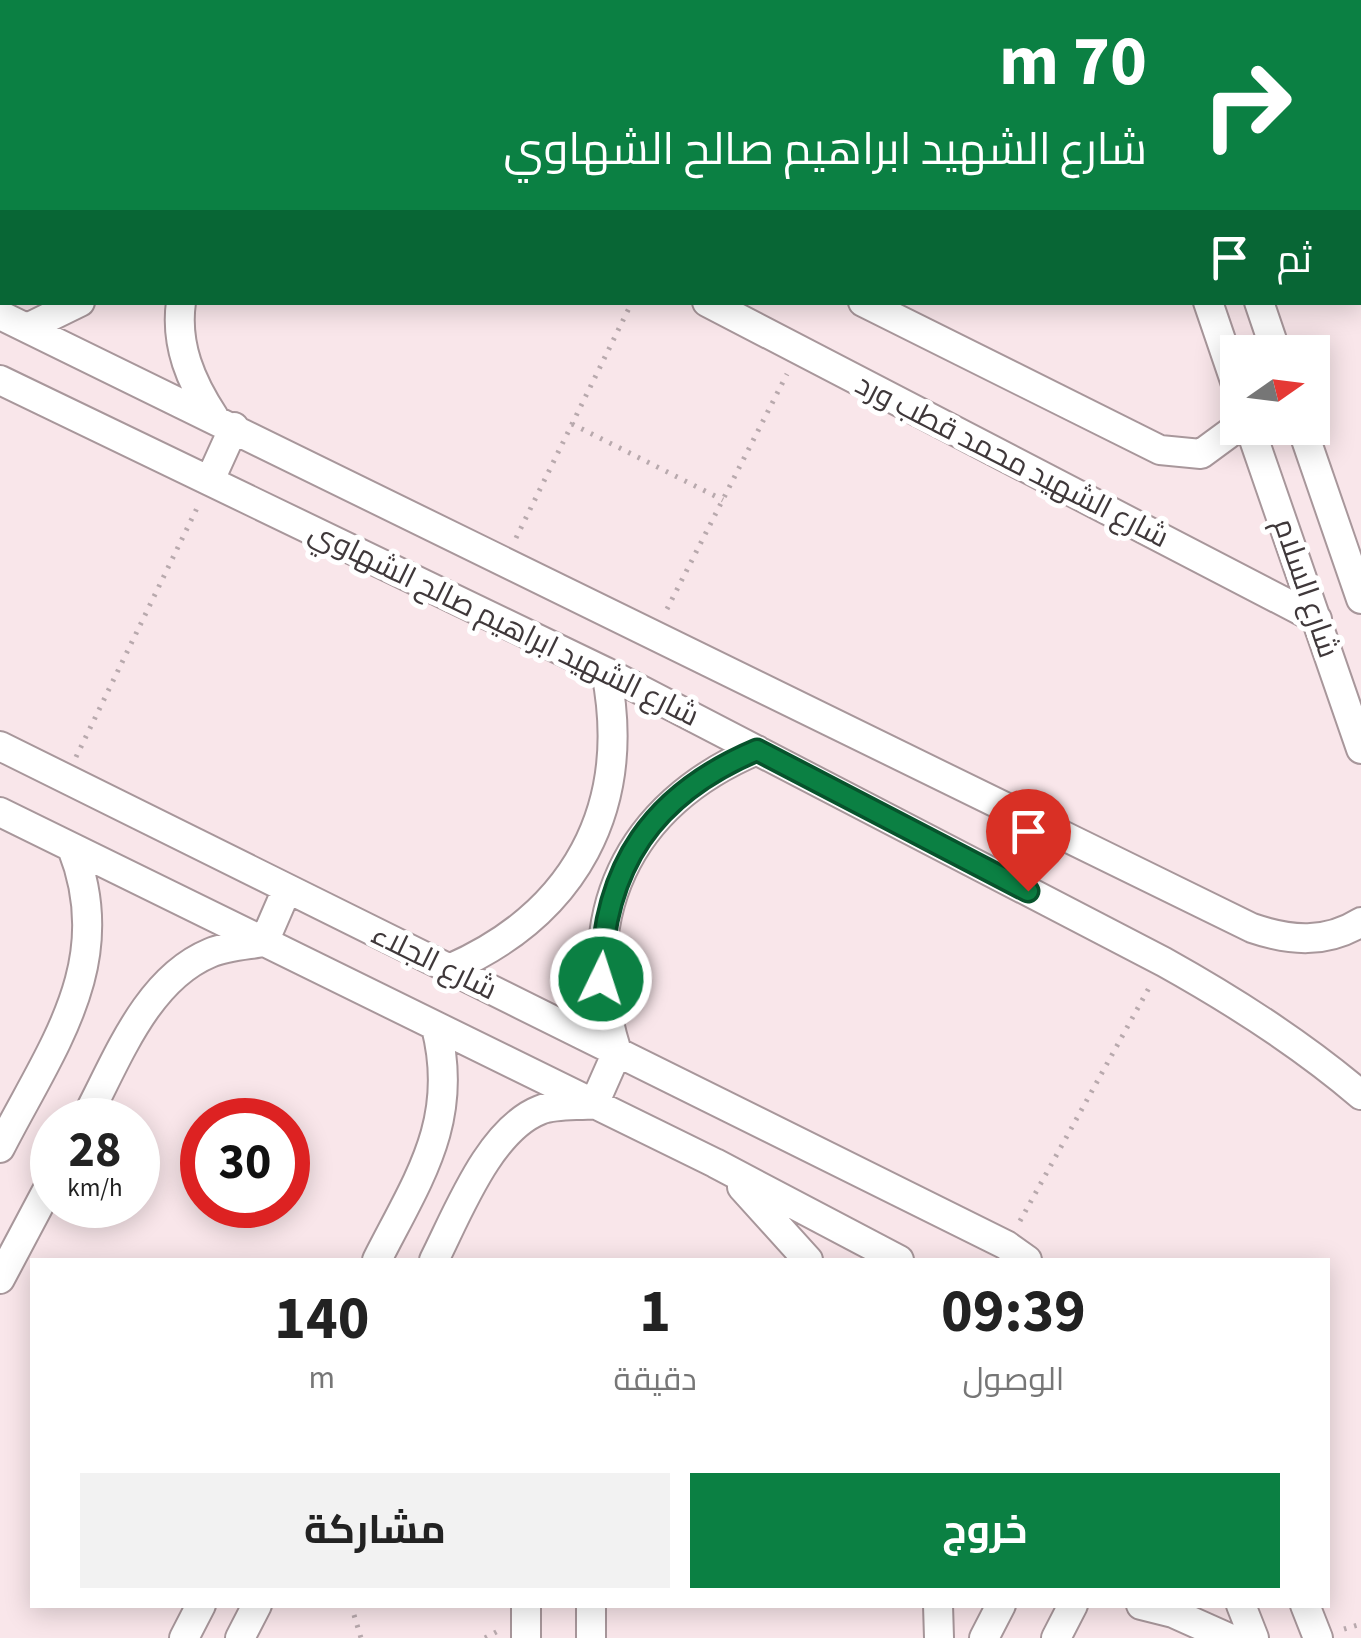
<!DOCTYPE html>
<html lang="ar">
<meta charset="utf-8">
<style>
body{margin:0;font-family:"Source Sans 3",Cairo,sans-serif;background:#f2f2f2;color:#222;direction:rtl;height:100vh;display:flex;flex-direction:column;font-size:38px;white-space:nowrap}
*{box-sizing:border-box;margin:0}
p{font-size:32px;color:#767676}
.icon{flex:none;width:55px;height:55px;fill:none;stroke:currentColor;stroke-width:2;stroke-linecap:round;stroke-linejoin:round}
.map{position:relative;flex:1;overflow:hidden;direction:ltr}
.side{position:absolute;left:30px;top:1258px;width:1300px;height:350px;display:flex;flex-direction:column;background:#fff;border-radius:0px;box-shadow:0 5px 25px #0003;direction:rtl}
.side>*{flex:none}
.guide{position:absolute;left:0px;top:0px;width:1362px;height:305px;box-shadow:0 5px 25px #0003;direction:rtl;background:#0b8043;color:#fff;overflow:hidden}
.needle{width:65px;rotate:76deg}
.buttons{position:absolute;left:1220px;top:335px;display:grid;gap:20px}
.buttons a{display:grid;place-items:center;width:110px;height:110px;border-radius:0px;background:#fff;box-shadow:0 5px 25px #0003;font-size:50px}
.speed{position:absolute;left:30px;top:1098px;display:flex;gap:20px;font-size:50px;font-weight:700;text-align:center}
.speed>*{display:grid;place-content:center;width:130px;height:130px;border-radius:50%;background:#fff;box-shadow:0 5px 25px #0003;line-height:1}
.speed small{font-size:25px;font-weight:400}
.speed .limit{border:15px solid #d22;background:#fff;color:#111}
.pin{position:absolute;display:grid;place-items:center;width:85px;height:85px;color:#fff;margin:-102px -42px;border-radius:50% 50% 50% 0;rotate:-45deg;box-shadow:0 0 10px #0007}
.pin .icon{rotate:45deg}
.me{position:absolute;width:110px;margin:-55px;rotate:4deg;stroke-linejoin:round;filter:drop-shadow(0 0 8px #0008)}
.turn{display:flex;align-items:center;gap:35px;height:210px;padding:0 50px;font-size:45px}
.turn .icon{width:130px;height:130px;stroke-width:2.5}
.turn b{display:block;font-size:70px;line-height:85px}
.then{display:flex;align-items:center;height:95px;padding:0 50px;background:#0003;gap:20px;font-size:38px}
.eta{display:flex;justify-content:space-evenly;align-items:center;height:170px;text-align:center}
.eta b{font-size:60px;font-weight:700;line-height:70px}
.primary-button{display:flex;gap:20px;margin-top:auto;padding:20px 50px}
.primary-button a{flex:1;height:115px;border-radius:0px;background:#0b8043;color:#fff;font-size:40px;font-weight:700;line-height:115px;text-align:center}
.primary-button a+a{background:#f2f2f2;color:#222}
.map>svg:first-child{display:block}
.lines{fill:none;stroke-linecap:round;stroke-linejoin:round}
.street-casing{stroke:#a8979b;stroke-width:32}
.path{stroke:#b8a9ad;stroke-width:5;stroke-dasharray:2.5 8;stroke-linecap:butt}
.street{stroke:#fff;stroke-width:28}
.route-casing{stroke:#07532c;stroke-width:25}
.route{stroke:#0b8043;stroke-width:18}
.labels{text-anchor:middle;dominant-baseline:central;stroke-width:10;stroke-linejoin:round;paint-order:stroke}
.street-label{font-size:30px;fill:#3f383a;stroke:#fff}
</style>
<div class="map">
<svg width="1361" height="1638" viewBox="0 0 1361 1638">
<rect width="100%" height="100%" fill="#f9e6ea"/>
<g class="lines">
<g class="street-casing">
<path id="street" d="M104 0 109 2
M241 0 246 2
M969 0 974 2
M1106 0 1107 2
M1155 0 1156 2
M181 302C175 345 191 382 214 417
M707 302 1317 619
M863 302 1160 450 1201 454 1235 429 1238 419
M1208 302 1238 390
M1259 302 1276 352
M0 315 1252 928C1290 941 1326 944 1361 922
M27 328 80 302
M0 380 606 672 1164 962C1234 1001 1300 1043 1361 1095
M1250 428 1361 749
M1302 428 1361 599
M210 480 234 427
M0 746 1006 1245 1027 1260
M0 812 715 1163 899 1260
M449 969C575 914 633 808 606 672
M85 1120C116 1063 145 980 210 953 226 946 247 945 264 942L287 889
M0 1148C51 1048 118 963 72 848
M742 1187 808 1260
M377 1260C418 1179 460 1121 436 1027
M434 1260C457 1215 489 1130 540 1110 555 1104 578 1106 594 1104L617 1052C574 917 627 805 757 750
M0 1279 52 1181
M526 1605V1638
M938 1605 939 1638
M1141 1605 1173 1613 1229 1638
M1241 1605 1254 1638
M1305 1605 1318 1638
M184 1638 201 1605
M240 1638 257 1605
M591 1638V1605
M984 1638 1001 1605
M1056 1638 1073 1605"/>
</g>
<path class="path" d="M786 2 787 0
M0 108 2 105
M0 132 2 134
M572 424 723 500
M516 538 632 302
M667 609 787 374
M76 757 198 506
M1020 1221 1150 986
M351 1605 361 1638
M1344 1629 1361 1624
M485 1638 500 1630"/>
<use href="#street" class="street"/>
</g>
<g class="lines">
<g class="route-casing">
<path id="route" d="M601 979C603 866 653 794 757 750L1028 891"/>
</g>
<use href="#route" class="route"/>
</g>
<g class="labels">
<g class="street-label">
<text transform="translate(1012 461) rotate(27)">شارع الشهيد محمد قطب ورد</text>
<text transform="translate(1306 588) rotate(71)">شارع السلام</text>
<text transform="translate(504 624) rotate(26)">شارع الشهيد ابراهيم صالح الشهاوي</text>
<text transform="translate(434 962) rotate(26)">شارع الجلاء</text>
</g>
</g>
</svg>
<div class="buttons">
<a><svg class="needle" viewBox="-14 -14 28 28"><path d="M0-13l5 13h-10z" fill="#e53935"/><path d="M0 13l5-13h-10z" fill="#767676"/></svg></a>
</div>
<div class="speed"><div>28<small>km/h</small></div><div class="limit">30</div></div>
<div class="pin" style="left:1028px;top:891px;background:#d93025"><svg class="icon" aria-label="arrive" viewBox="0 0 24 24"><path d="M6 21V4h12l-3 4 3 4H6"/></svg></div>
<svg class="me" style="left:601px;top:979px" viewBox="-20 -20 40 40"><circle r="17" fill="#0b8043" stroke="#fff" stroke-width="3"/><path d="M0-11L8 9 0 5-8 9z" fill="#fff"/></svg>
<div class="guide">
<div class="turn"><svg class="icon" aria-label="right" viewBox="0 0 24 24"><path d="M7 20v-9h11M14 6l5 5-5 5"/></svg><div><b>70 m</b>شارع الشهيد ابراهيم صالح الشهاوي</div></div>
<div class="then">ثم<svg class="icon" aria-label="arrive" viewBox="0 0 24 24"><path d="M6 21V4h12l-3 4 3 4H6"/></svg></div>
</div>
<section class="side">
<div class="eta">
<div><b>09:39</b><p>الوصول</p></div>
<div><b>1</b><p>دقيقة</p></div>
<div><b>140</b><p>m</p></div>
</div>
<div class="primary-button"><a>خروج</a><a>مشاركة</a></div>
</section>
</div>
